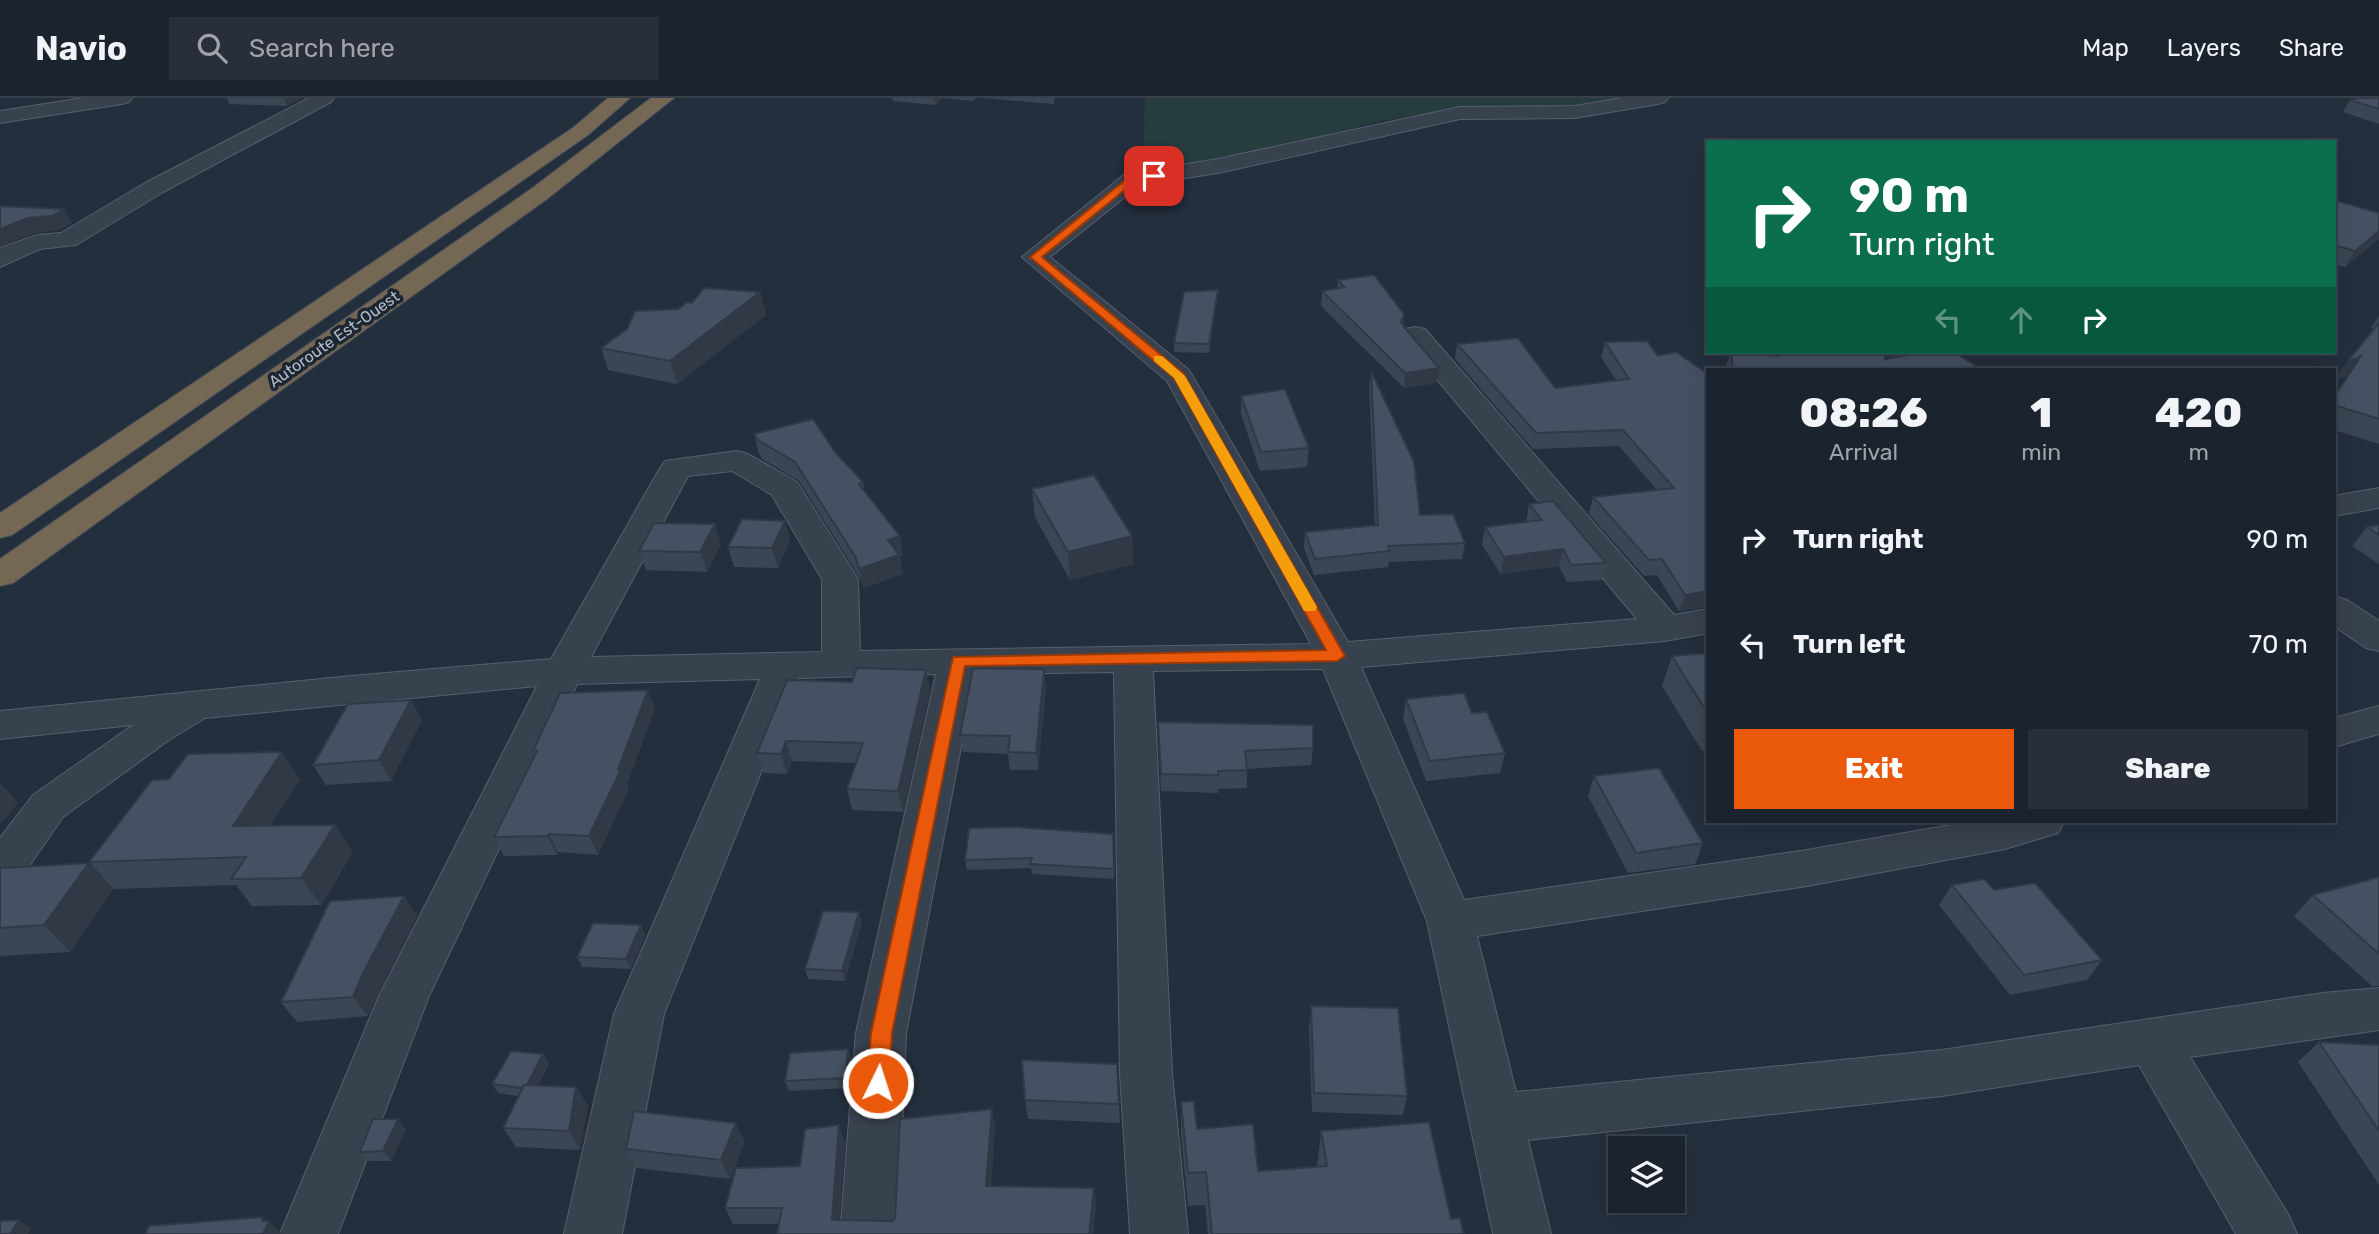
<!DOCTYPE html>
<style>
body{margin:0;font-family:Rubik,sans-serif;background:#282f3a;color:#f1f3f6;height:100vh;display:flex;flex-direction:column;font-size:26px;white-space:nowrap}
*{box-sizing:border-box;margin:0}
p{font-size:23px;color:#a0a4aa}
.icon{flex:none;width:38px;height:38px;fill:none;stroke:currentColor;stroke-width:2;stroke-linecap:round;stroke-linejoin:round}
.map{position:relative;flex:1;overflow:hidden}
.panel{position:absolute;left:1706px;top:270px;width:630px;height:455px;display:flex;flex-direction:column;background:#1b232e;border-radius:0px;box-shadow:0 7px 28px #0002,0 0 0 2px #39404a}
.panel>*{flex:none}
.top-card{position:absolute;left:1706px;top:42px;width:630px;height:214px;border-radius:0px;box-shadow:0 7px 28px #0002,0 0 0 2px #39404a;background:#0b6e4f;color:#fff;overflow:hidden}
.controls{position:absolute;left:1608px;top:1038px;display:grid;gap:14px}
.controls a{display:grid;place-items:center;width:77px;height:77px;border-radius:0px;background:#1b232e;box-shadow:0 7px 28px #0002,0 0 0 2px #39404a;font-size:35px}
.pin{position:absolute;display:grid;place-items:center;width:60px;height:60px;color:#fff;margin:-30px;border-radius:14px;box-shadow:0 4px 10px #0006}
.me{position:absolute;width:77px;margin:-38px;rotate:4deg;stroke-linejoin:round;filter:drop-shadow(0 0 5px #0008)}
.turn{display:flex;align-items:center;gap:24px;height:147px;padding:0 28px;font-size:32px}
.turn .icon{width:91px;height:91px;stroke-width:2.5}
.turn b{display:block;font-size:49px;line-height:60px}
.lanes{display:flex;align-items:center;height:66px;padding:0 28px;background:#0003;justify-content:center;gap:35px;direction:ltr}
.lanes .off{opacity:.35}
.eta{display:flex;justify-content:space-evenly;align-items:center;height:119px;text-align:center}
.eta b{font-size:42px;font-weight:800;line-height:49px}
.action{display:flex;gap:14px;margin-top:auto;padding:14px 28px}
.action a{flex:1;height:80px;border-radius:0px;background:#ea580c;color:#fff;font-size:28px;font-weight:800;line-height:80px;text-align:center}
.action a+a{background:#282f3a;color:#f1f3f6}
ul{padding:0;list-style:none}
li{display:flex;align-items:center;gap:21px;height:105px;padding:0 28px}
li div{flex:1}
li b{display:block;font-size:26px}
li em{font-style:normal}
header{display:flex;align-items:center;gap:42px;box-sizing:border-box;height:98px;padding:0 35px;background:#1b232e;border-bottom:2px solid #39404a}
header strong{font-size:33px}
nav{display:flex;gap:38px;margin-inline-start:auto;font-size:24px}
.search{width:490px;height:63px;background:#282f3a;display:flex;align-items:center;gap:18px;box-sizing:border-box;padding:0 24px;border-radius:0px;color:#a0a4aa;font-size:26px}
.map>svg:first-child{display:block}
.green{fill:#263c3f}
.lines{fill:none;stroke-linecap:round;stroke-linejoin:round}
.minor-casing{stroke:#565f6c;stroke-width:2}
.highway-casing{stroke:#434c59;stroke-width:2}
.minor{fill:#38414e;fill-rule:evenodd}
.highway{fill:#746855;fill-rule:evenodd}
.wall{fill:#3b4654}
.shaded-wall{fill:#303945}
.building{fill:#455162;stroke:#303945;stroke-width:2}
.route{fill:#ea580c;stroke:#983908;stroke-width:2}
.slow{fill:#f59e0b}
.labels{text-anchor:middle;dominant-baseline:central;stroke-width:7;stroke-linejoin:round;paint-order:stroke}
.far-street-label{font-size:16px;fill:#b4bcc9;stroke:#1d2633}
</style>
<header>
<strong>Navio</strong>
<div class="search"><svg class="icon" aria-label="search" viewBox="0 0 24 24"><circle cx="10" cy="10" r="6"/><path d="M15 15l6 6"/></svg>Search here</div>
<nav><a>Map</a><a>Layers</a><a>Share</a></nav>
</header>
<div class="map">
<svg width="2379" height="1136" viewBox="0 0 2379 1136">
<rect width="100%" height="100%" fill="#242f3e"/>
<path class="green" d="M1145 0H1630L1572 9 1451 13 1379 23 1233 61 1143 73Z"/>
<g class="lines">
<g class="minor-casing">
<path id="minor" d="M83 0H132L129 4 122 6 0 25V13Z
M309 0H334L331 4 163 94 76 147 40 151 0 169V150L38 137 61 135 147 84Z
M1622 0H1668L1665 4 1658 6 1575 20 1460 21 1218 75 1140 87 1050 159 1189 272 1348 544 1637 521 1405 243 1401 237 1405 231 1415 229 1425 231 1674 517 1708 511V535L1665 543 1361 569 1464 802 1807 752 1974 723H2065L2058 735 2005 751 1807 788 1477 838 1516 994 1942 952 2323 895 2379 890V932L2190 959 2288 1116 2297 1136H2236L2139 967 1942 998 1528 1042 1551 1136H1493L1427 823 1323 571 1153 573 1172 975 1188 1136H1130L1120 975 1114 574 975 576 906 935 898 1136H840L856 935 936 576 799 580 664 916 622 1136H564L614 916 760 581 577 586 429 898 338 1136H280L379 898 537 588 205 620 169 642 63 719 16 787 0 792V740L33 697 133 627 0 641V613L351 578 551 561 660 370 665 363 737 353 748 356 797 384 858 481 860 553 1311 546 1167 283 1022 159 1125 76 1218 61 1460 9 1575 8ZM732 373 772 397 822 481V554L591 559 688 378Z
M2379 390V410L2334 418V398Z
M2334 498 2347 502 2379 523V553L2366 550 2334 528Z
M2379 608V636L2334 649V620Z"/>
</g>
<g class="highway-casing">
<path id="highway" d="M608 0H630L588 37 12 437 0 440V415L574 29Z
M651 0H674L547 101 13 485 0 488V461L531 91Z"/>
</g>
<use href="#minor" class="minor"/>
<use href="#highway" class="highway"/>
</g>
<path class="wall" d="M227 0H303L287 8 229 6Z
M892 0H976L973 3 943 0 935 7 893 3Z
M984 0H1054V6Z
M2379 0V26L2343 14 2350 2Z
M2334 102 2379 115V141L2345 169 2334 166Z
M1338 182 1404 216 1403 227 1437 285 1404 290 1321 208 1322 193 1337 191Z
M1218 192 1217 200 1209 255 1174 254V245Z
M760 194 766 217 677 286 608 272 601 250 678 211 692 205Z
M2379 218V346L2334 332V298L2348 278 2334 283V282L2347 264 2374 231 2371 230Z
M1605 244 1658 258 1708 276V509L1679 513 1657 477 1644 478 1589 416 1593 399 1657 392 1619 348 1533 351 1455 261 1457 246 1555 290 1616 282 1601 259Z
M1731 254 1764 257 1765 254H1886L1885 261 1981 271H1727L1726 268Z
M1371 273 1420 417 1465 445 1462 461 1389 464 1388 469 1314 477 1304 450 1305 434 1375 427 1369 288Z
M1241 298 1309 350 1307 369 1260 373 1241 316Z
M754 336 835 354 863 384 864 393 903 458 900 459 903 476 864 490 860 480 799 383 762 361 759 355Z
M1032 391 1132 438 1133 466 1070 482 1035 419Z
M1529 406 1606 465 1601 482 1567 484 1559 468 1501 476 1482 447 1485 429 1526 424Z
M2379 427V466L2352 448 2367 429Z
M790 442 778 470 734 469 728 449Z
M721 446 707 474 646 472 639 453Z
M1708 555V653H1702L1662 588 1672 558Z
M1044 574 1046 591 1038 672H1010L1008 656 963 654 960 637Z
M787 582 930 592 903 714 852 712 847 691 856 665 792 663 787 676 764 675 757 655Z
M1406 601 1472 615 1505 655 1500 675 1426 683 1403 621Z
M411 602 422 622 391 683 326 687 313 667Z
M655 610 627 686 629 690 598 757 558 754 557 757 504 758 494 739 535 657 533 653Z
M1158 624 1313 650 1311 667 1247 671V690L1218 691V695L1161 693Z
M1594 678 1703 745 1695 766 1628 775 1588 698Z
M300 681 270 728 353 754 321 807 252 808 236 787 113 791 89 764Z
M1114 746V781L1032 776 1031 770 967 772 965 762Z
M89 765 113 792 70 854 0 858V770Z
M2379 779V888H2372L2294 818 2313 797Z
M1952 787 1994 792 2102 862 2087 882 2010 897 1939 807Z
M404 798 417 818 377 897 368 918 297 924 281 904Z
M862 824 845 883 808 881 805 871Z
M641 827 645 838 631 871 582 869 577 859Z
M1311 908 1407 998 1403 1017 1312 1014 1309 928Z
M2319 944 2379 947V1087L2298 964Z
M848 951 851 961 849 990 789 993 785 983Z
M543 956 549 966 538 987 576 989 588 1008 580 1052 516 1049 503 1030 518 998 498 995 492 986Z
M1117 966 1120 1025 1028 1021 1025 1002Z
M1181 1004 1197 1031 1258 1073 1317 1069 1321 1033 1451 1121 1464 1136H1208L1205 1107 1188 1108 1181 1038Z
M995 1028 991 1088 1094 1090 1096 1106 1093 1136H777L779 1126H733L725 1110 845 1044 839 1122 893 1123Z
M406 1031 391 1063H369L360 1054Z
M745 1044 730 1081 637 1070 626 1051Z"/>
<path class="shaded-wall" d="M284 0H303L287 8Z
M934 0H943L935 7Z
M64 111 72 125 60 132 37 135 0 149V131L28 120Z
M2379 133V141L2345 169 2355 153Z
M1218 192 1217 200 1209 255V246Z
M760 194 766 217 677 286 670 263Z
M2361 258 2348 278 2334 283 2347 264Z
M1439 270 1437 285 1404 290 1405 275Z
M785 423 790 442 778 470 772 450Z
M715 426 721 446 707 474 700 454Z
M900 438 903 458 900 459 903 476 864 490 859 471 888 442Z
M1132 438 1133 466 1070 482 1068 454Z
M1563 451 1559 468 1501 476 1504 459Z
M1708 493V508L1679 513 1685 497Z
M926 572 930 592 903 714 898 693Z
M1044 574 1046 591 1038 672 1036 655Z
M648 592 655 610 627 686 629 690 598 757 589 738 618 672Z
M411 602 422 622 391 683 379 662Z
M786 643 792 663 787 676 781 656Z
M282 654 300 681 253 755 233 728Z
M0 684 18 705 0 727Z
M335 727 353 754 321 807 301 780Z
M549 736 558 754 557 757 548 738Z
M89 765 113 792 70 854 44 827Z
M404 798 417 818 377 897 368 918 353 899 362 877Z
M859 814 862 824 845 883 842 873Z
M641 827 645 838 631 871 626 861Z
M848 951 851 961 849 990 846 980Z
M543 956 549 966 531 1000 525 990Z
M576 989 588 1008 580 1052 569 1033Z
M992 1011 995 1028 990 1104 986 1088Z
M398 1021 406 1031 391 1063 383 1053Z
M736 1025 745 1044 730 1081 721 1062Z
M839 1027 845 1044 838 1136 832 1122Z
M1094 1090 1096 1106 1093 1136H1089Z
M262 1119 268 1125 269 1123 282 1136H263Z
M19 1122 31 1131 28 1136H10Z"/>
<path class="building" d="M2361 0H2379V11L2350 2Z
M2334 102 2379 115V133L2355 153 2334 147Z
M0 108H1L64 111 52 118 28 120 0 131Z
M1374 177 1404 216 1401 224 1405 230 1439 270 1405 275 1322 193 1344 189 1338 182Z
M704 190 760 194 670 263 601 250 627 231 635 213 678 211 687 204 692 205Z
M1218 192 1209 246 1174 245 1184 194Z
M2379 225V321L2334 307V299L2361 258 2347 264Z
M1518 240 1555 290 1629 281 1605 244 1647 243 1658 258 1676 254 1708 276V493L1685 497 1662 461 1649 462 1593 399 1674 390 1623 332 1536 335 1457 246Z
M1731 254 1777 258 1775 254H1886L1885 261 1926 254H1954L1981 271H1733Z
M1371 273 1414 364 1420 417 1453 416 1465 445 1388 448 1390 453 1315 461 1305 434 1378 427Z
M1285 291 1309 350 1261 354 1241 298Z
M813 321 835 354 863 384 859 386 900 438 888 442 899 457 859 471 856 460 795 364 758 342 754 336Z
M1094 377 1132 438 1068 454 1032 391Z
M1553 403 1606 465 1571 467 1563 451 1504 459 1485 429 1542 422 1529 406Z
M742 421 785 423 772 450 728 449Z
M654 425 715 426 700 454 639 453Z
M2379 427V437L2367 429Z
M1708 555V616L1672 558Z
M857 570 926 572 898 693 847 691 863 645 786 643 781 656 757 655 787 582 852 584Z
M973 570 1043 571 1044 574 1036 655 1008 654 1010 638 960 637Z
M648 592 618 672H621L589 738 549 736 548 738 494 739 537 653H533L560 595Z
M1464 595 1472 615 1487 614 1505 655 1430 663 1406 601Z
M411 602 379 662 313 667 348 606Z
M1158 624 1313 627V650L1245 653 1247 672 1218 673V677L1161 676Z
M282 654 233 728 335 727 301 780 231 781 246 759 89 764 152 682 169 681 188 656Z
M1659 670 1703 745 1636 755 1594 678Z
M1015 729 1113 736 1114 771 1030 766 1032 760 965 762 969 730Z
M89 765 44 827 0 830V770Z
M2379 779V856L2313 797Z
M1984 781 1994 792 2035 785 2102 862 2024 877 1952 787Z
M404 798 362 877 353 899 281 904 330 803Z
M823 813 859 814 842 873 805 871Z
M593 825 641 827 626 861 577 859Z
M1311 908 1398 910 1407 998 1314 995Z
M2319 944 2379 947V1033Z
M848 951 846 980 785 983 790 955Z
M511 953 543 956 527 987H524L522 990 492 986Z
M1022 962 1117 966 1119 1006 1025 1002Z
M524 987 576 989 569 1033 503 1030Z
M1194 1003 1197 1031 1253 1026 1258 1073 1327 1068 1321 1033 1429 1024 1451 1121 1460 1120 1464 1136H1212L1206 1074 1188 1075 1181 1004Z
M992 1011 986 1088 1094 1090 1089 1136H777L782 1110H725L736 1070 800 1068 805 1031 839 1027 832 1122 893 1123 895 1120 900 1021Z
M634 1013 736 1025 721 1062 626 1051Z
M373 1021H398L383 1053 360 1054Z
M262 1119V1123H269L263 1136H145L149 1128Z
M19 1122 10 1136H0V1123Z"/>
<path class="route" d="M1154 75 1159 78 1157 80 1136 83 1042 159 1183 275 1345 558 1337 563 965 568 892 935 889 985 886 992 878 995 870 992 867 985 871 935 953 559 1326 552 1174 280 1030 159 1129 79Z"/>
<path class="slow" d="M1154 258H1162L1185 278 1317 509 1315 513H1304L1302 509 1174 280 1154 263Z"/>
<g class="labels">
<g class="far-street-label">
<text transform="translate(334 241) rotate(-35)">Autoroute Est-Ouest</text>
</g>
</g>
</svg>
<div class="controls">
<a><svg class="icon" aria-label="layers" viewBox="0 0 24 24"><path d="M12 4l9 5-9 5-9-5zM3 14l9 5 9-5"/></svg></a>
</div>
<div class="pin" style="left:1154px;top:78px;background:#d93025"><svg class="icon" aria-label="arrive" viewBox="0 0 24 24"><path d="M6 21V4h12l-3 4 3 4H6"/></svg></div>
<svg class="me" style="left:878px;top:985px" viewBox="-20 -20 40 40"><circle r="17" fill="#ea580c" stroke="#fff" stroke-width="3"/><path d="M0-11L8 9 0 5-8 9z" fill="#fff"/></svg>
<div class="top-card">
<div class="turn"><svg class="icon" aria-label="right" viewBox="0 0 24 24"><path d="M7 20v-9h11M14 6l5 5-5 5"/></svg><div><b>90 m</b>Turn right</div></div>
<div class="lanes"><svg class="icon off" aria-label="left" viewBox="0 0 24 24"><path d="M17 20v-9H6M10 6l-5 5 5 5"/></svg><svg class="icon off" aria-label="ahead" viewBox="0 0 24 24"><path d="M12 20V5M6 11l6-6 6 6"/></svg><svg class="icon" aria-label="right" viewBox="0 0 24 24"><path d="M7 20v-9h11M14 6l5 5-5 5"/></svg></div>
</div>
<section class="panel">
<div class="eta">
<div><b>08:26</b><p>Arrival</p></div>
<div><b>1</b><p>min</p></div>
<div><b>420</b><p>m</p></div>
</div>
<ul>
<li><svg class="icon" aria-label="right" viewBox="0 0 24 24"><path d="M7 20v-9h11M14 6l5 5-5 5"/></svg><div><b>Turn right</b></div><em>90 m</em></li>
<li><svg class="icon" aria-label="left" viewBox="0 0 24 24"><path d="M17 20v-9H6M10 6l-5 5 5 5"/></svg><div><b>Turn left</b></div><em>70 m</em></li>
</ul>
<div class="action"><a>Exit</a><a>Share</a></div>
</section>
</div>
